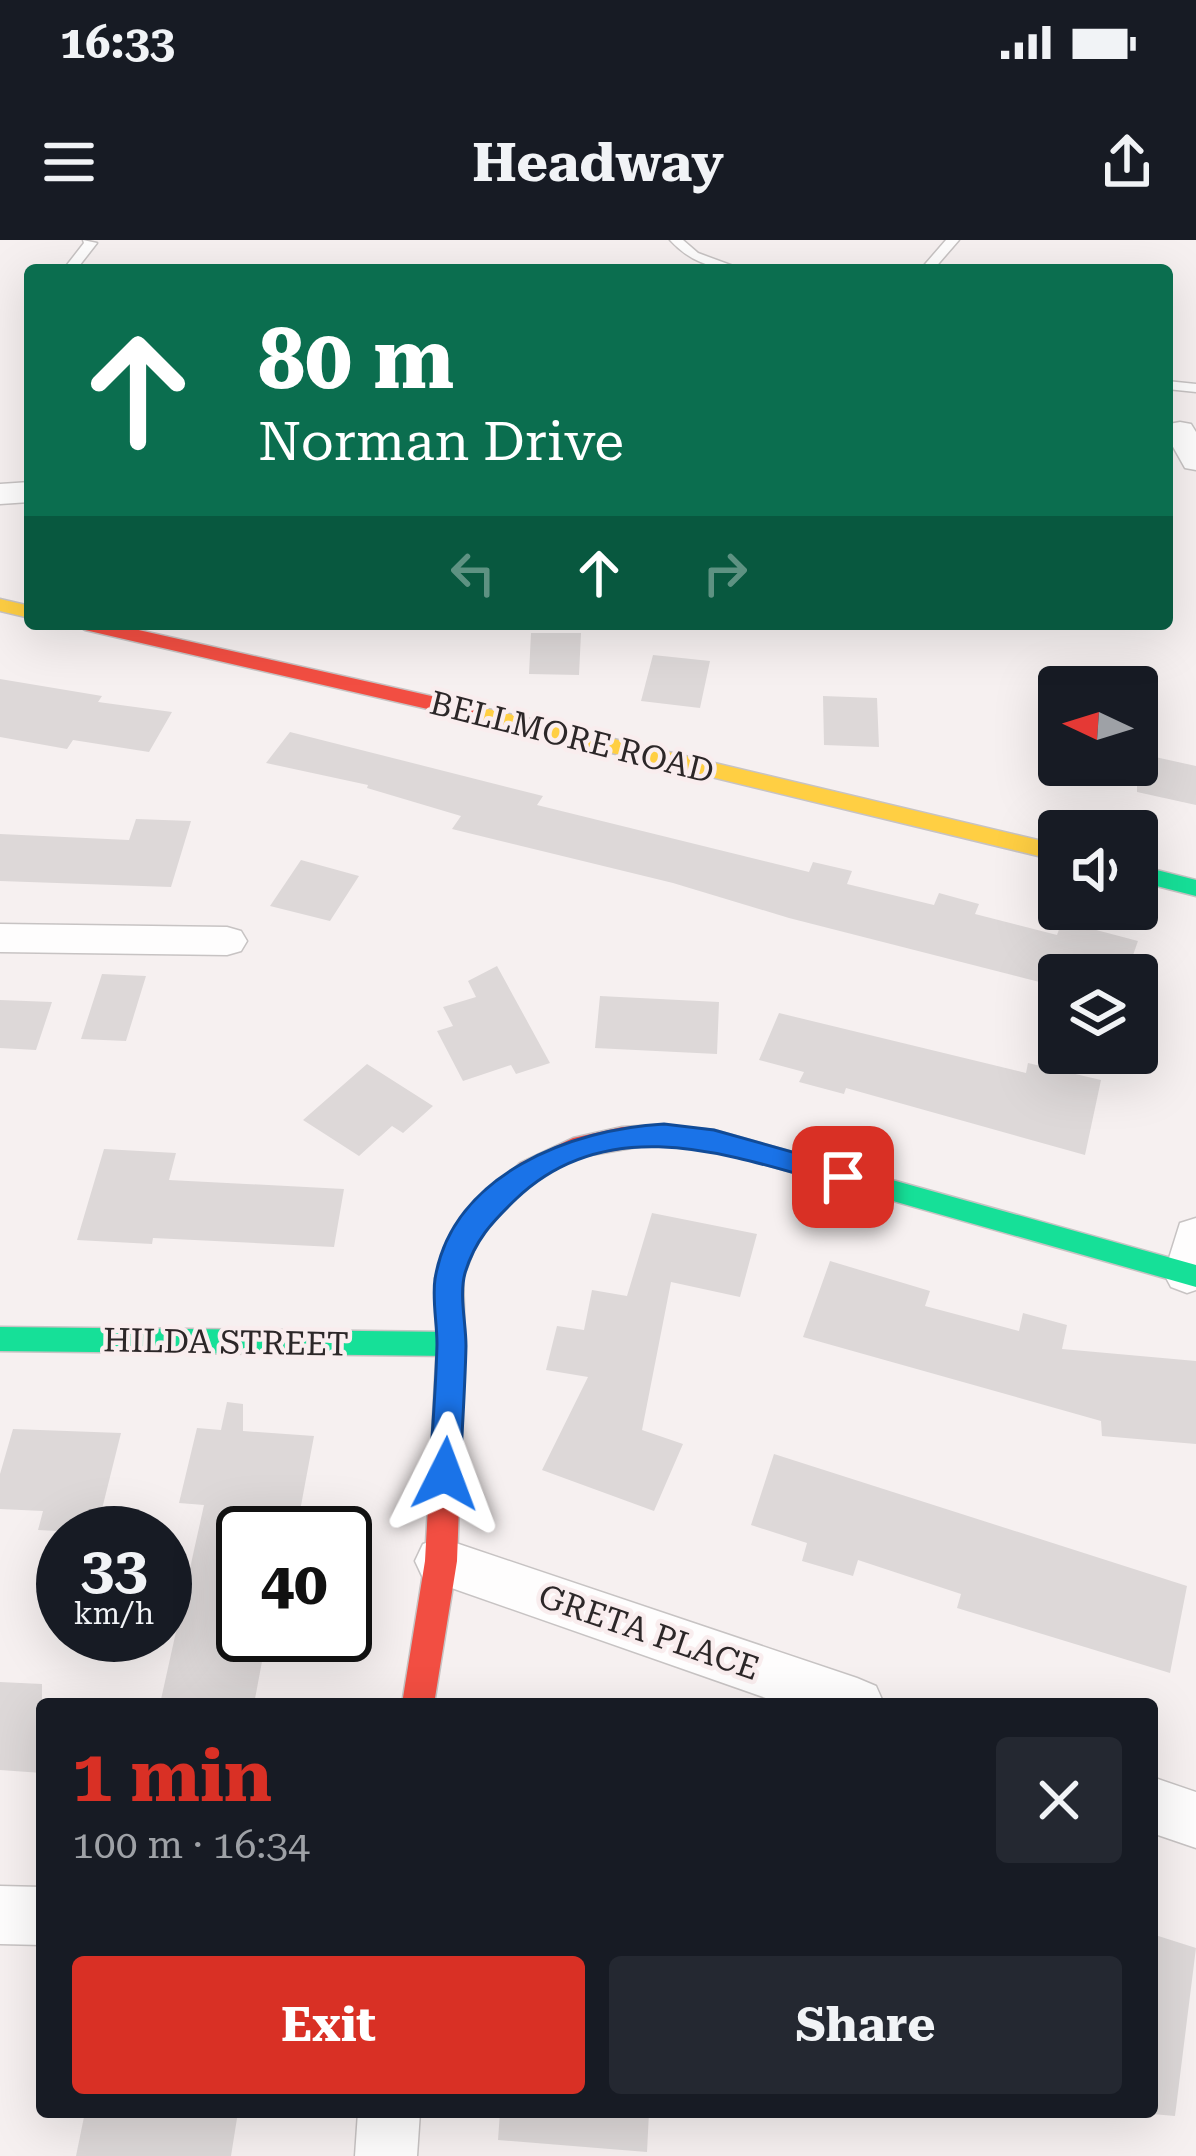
<!DOCTYPE html>
<meta charset="utf-8">
<style>
body{margin:0;font-family:"Roboto Serif",serif;background:#242831;color:#f1f3f6;height:100vh;display:flex;flex-direction:column;font-size:45px;white-space:nowrap}
*{box-sizing:border-box;margin:0}
p{font-size:39px;color:#9ea1a6}
.icon{flex:none;width:66px;height:66px;fill:none;stroke:currentColor;stroke-width:2;stroke-linecap:round;stroke-linejoin:round}
.map{position:relative;flex:1;overflow:hidden}
.drawer{position:absolute;left:36px;top:1458px;width:1122px;height:420px;display:flex;flex-direction:column;background:#171b24;border-radius:12px;box-shadow:0 12px 48px #0002}
.drawer>*{flex:none}
.banner{position:absolute;left:24px;top:24px;width:1149px;height:366px;border-radius:12px;box-shadow:0 12px 48px #0002;background:#0b6e4f;color:#fff;overflow:hidden}
.needle{width:78px;rotate:274deg}
.buttons{position:absolute;left:1038px;top:426px;display:grid;gap:24px}
.buttons a{display:grid;place-items:center;width:120px;height:120px;border-radius:12px;background:#171b24;box-shadow:0 12px 48px #0002;font-size:60px}
.speed{position:absolute;left:36px;top:1266px;display:flex;gap:24px;font-size:60px;font-weight:700;text-align:center}
.speed>*{display:grid;place-content:center;width:156px;height:156px;border-radius:50%;background:#171b24;box-shadow:0 12px 48px #0002;line-height:1}
.speed small{font-size:30px;font-weight:400}
.speed .limit{border:6px solid #111;border-radius:18px;background:#fff;color:#111}
.pin{position:absolute;display:grid;place-items:center;width:102px;height:102px;color:#fff;margin:-51px;border-radius:24px;box-shadow:0 6px 18px #0006}
.me{position:absolute;width:132px;margin:-66px;rotate:3deg;stroke-linejoin:round;filter:drop-shadow(0 0 9px #0008)}
.turn{display:flex;align-items:center;gap:42px;height:252px;padding:0 36px;font-size:54px}
.turn .icon{width:156px;height:156px;stroke-width:2.5}
.turn b{display:block;font-size:84px;line-height:102px}
.lanes{display:flex;align-items:center;height:114px;padding:0 36px;background:#0003;justify-content:center;gap:60px;direction:ltr}
.lanes .off{opacity:.35}
.round{display:grid;place-items:center;flex:none;width:126px;height:126px;border-radius:12px;background:#242831}
.summary{display:flex;align-items:center;justify-content:space-between;height:204px;padding:0 36px}
h1{font-size:72px;font-weight:700;line-height:90px;color:#d93025}
.action{display:flex;gap:24px;margin-top:auto;padding:24px 36px}
.action a{flex:1;height:138px;border-radius:12px;background:#d93025;color:#fff;font-size:48px;font-weight:700;line-height:138px;text-align:center}
.action a+a{background:#242831;color:#f1f3f6}
.status{display:flex;justify-content:space-between;align-items:center;height:84px;padding:0 60px;background:#171b24;direction:ltr}
.status svg{height:33px;fill:currentColor}
header{display:flex;justify-content:space-between;align-items:center;height:156px;padding:0 36px;background:#171b24;font-size:54px;font-weight:700}
.map>svg:first-child{display:block}
.building{fill:#ddd8d8}
.lines{fill:none;stroke-linecap:round;stroke-linejoin:round}
.lane-casing{stroke:#c7c3c3;stroke-width:3}
.street-casing{stroke:#c7c3c3;stroke-width:3}
.fast-casing{stroke:#c7c3c3;stroke-width:3}
.slow-casing{stroke:#c7c3c3;stroke-width:3}
.jam-casing{stroke:#c7c3c3;stroke-width:3}
.lane{fill:#fefdfd;fill-rule:evenodd}
.street{fill:#fefdfd;fill-rule:evenodd}
.fast{fill:#16e098;fill-rule:evenodd}
.slow{fill:#ffcf43;fill-rule:evenodd}
.jam{fill:#f24e42;fill-rule:evenodd}
.route{fill:#1a73e8;stroke:#114b97;stroke-width:3}
.labels{text-anchor:middle;dominant-baseline:central;stroke-width:9;stroke-linejoin:round;paint-order:stroke}
.street-label{font-size:33px;fill:#2c2728;stroke:#f9edee}
</style>
<div class="status"><b>16:33</b><svg viewBox="0 0 49 12"><path d="M0 12V9h3v3zM5 12V6h3v6zM10 12V3h3v9zM15 12V0h3v12zM26 1h20v11H26zM47 4h2v5h-2z"/></svg></div>
<header><svg class="icon" aria-label="menu" viewBox="0 0 24 24"><path d="M4 6h16M4 12h16M4 18h16"/></svg>Headway<svg class="icon" aria-label="share" viewBox="0 0 24 24"><path d="M12 15V3M7 8l5-5 5 5M5 13v7h14v-7"/></svg></header>
<div class="map">
<svg width="1196" height="1916" viewBox="0 0 1196 1916">
<rect width="100%" height="100%" fill="#f6f0f0"/>
<path class="building" d="M531 393H581L579 435 529 434Z
M653 415 710 421 700 468 641 461Z
M0 439 102 456 98 462 172 472 149 512 73 500 67 509 0 497Z
M823 456 877 458 879 507 824 505Z
M290 492 543 556 537 565 809 632 813 622 852 631 847 644 934 665 939 653 979 664 975 674 1057 695 1062 681 1138 701 1126 735H1059V747L789 678 673 643 452 589 461 576 367 548 368 545 266 523Z
M1137 513 1196 526V565L1137 552Z
M136 579 191 581 171 647 0 641V594L129 600Z
M301 620 359 636 330 681 270 666Z
M497 726 550 823 516 834 511 825 463 841 437 791 453 786 443 767 476 757 468 741Z
M102 734 146 736 126 801 81 799Z
M600 756 719 762 717 814 595 808Z
M0 760 52 762 36 810 0 808Z
M779 773 1026 833 1028 823 1101 840 1085 915 846 848 844 854 799 842 804 832 759 820Z
M367 824 433 866 403 893 392 886 359 916 303 880Z
M104 909 176 913 169 940 344 949 334 1007 153 998 152 1004 77 1000Z
M652 973 757 994 740 1057 671 1042 642 1190 683 1204 654 1271 542 1230 588 1137 546 1130 557 1086 584 1090 592 1050 627 1056Z
M830 1021 930 1051 925 1066 1019 1091 1023 1073 1067 1085 1062 1109 1196 1121V1204L1102 1196 1101 1181 803 1097Z
M227 1162 243 1164V1191L314 1196 300 1271 243 1267V1395H267L254 1464H160L204 1265 179 1263 197 1188 221 1190Z
M13 1189 121 1193 96 1293 38 1290 43 1271 0 1269V1234Z
M774 1214 1187 1346 1170 1433 957 1368 961 1354 858 1320 853 1336 802 1321 807 1303 751 1285Z
M0 1442 42 1444V1533L0 1530Z
M1152 1694 1196 1708 1175 1876 1152 1874Z
M85 1872H238L231 1916H76Z
M500 1872H649L647 1912 498 1900Z"/>
<g class="lines">
<g class="lane-casing">
<path id="lane" d="M83 0 97 3 76 30H63L84 3Z
M670 0H683L698 13 744 30C714 30 690 22 670 0Z
M946 0H959L933 30H920Z
M1167 141 1196 144V152L1167 149Z"/>
</g>
<g class="street-casing">
<path id="street" d="M1180 182 1191 184 1196 192V230L1185 228 1167 196 1169 184Z
M30 242V262L0 264V244Z
M0 684 227 687 241 691 247 701 241 711 227 715 0 712Z
M1196 978V1050L1187 1053 1171 1047 1164 1034 1180 983Z
M441 1298 857 1438 876 1446 884 1464H783L423 1338 415 1321 423 1304Z
M1152 1537 1196 1552V1608L1152 1593Z
M0 1646 42 1647V1705L0 1704Z
M358 1872H420L417 1916H355Z"/>
</g>
<g class="fast-casing">
<path id="fast" d="M1137 625 1196 640V656L1137 641Z
M658 885 714 890 1196 1025V1047L714 910 649 902 645 895 649 888Z
M0 1087 451 1092 461 1096 465 1104 461 1112 451 1116 0 1111Z"/>
</g>
<g class="slow-casing">
<path id="slow" d="M0 359 30 366V378L0 371Z
M471 465 1059 605V621L463 477 460 472Z"/>
</g>
<g class="jam-casing">
<path id="jam" d="M75 384H112L471 465 482 472 471 479 85 390Z
M658 885 667 888 671 895 667 902 579 917 538 937 481 992 463 1038 465 1104 457 1321 434 1464H402L425 1321 437 1104 435 1038 456 986 520 923 573 898 622 887Z"/>
</g>
<use href="#lane" class="lane"/>
<use href="#street" class="street"/>
<use href="#fast" class="fast"/>
<use href="#slow" class="slow"/>
<use href="#jam" class="jam"/>
</g>
<path class="route" d="M664 884 714 890 853 929 857 937 843 947C733 916 610 869 516 959 492 982 475 1000 465 1033 459 1055 466 1083 466 1106 465 1149 462 1191 460 1234L456 1243 445 1247 434 1243 430 1234C432 1191 436 1147 437 1104 437 1083 432 1059 435 1039 452 934 572 889 664 884Z"/>
<g class="labels">
<g class="street-label">
<text transform="translate(572 497) rotate(14)">BELLMORE ROAD</text>
<text transform="translate(226 1102) rotate(1)">HILDA STREET</text>
<text transform="translate(649 1392) rotate(19)">GRETA PLACE</text>
</g>
</g>
</svg>
<div class="buttons">
<a><svg class="needle" viewBox="-14 -14 28 28"><path d="M0-13l5 13h-10z" fill="#e53935"/><path d="M0 13l5-13h-10z" fill="#9ea1a6"/></svg></a>
<a><svg class="icon" aria-label="sound" viewBox="0 0 24 24"><path d="M4 9h4l5-4v14l-5-4H4zM17 9q2 3 0 6"/></svg></a>
<a><svg class="icon" aria-label="layers" viewBox="0 0 24 24"><path d="M12 4l9 5-9 5-9-5zM3 14l9 5 9-5"/></svg></a>
</div>
<div class="speed"><div>33<small>km/h</small></div><div class="limit">40</div></div>
<div class="pin" style="left:843px;top:937px;background:#d93025"><svg class="icon" aria-label="arrive" viewBox="0 0 24 24"><path d="M6 21V4h12l-3 4 3 4H6"/></svg></div>
<svg class="me" style="left:445px;top:1234px" viewBox="-20 -20 40 40"><path d="M0-17L14 15 0 8-14 15z" fill="#1a73e8" stroke="#fff" stroke-width="4"/></svg>
<div class="banner">
<div class="turn"><svg class="icon" aria-label="ahead" viewBox="0 0 24 24"><path d="M12 20V5M6 11l6-6 6 6"/></svg><div><b>80 m</b>Norman Drive</div></div>
<div class="lanes"><svg class="icon off" aria-label="left" viewBox="0 0 24 24"><path d="M17 20v-9H6M10 6l-5 5 5 5"/></svg><svg class="icon" aria-label="ahead" viewBox="0 0 24 24"><path d="M12 20V5M6 11l6-6 6 6"/></svg><svg class="icon off" aria-label="right" viewBox="0 0 24 24"><path d="M7 20v-9h11M14 6l5 5-5 5"/></svg></div>
</div>
<section class="drawer">
<div class="summary"><div><h1>1 min</h1><p>100 m · 16:34</p></div><a class="round"><svg class="icon" aria-label="close" viewBox="0 0 24 24"><path d="M6 6l12 12M18 6L6 18"/></svg></a></div>
<div class="action"><a>Exit</a><a>Share</a></div>
</section>
</div>
